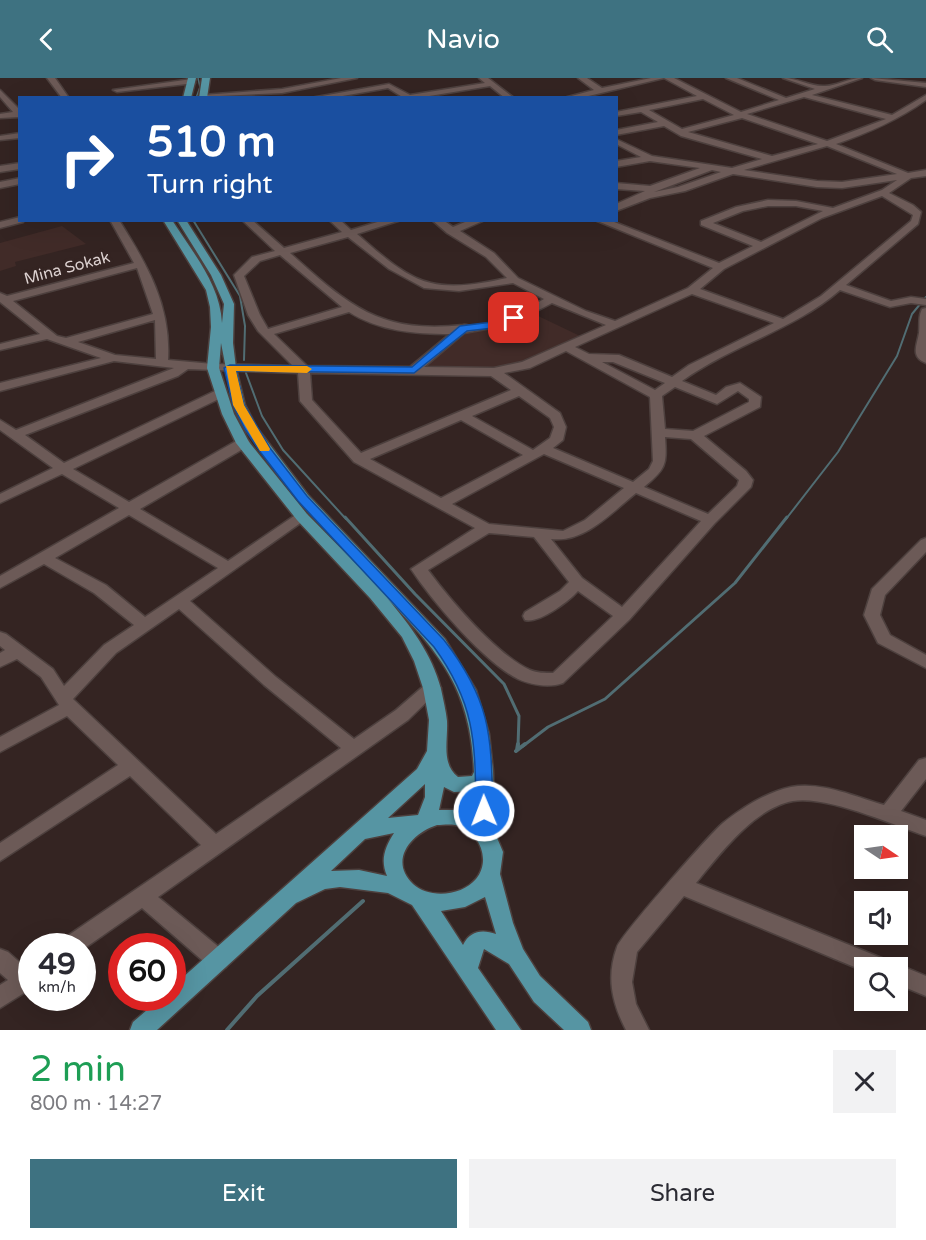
<!DOCTYPE html>
<meta charset="utf-8">
<style>
body{margin:0;font-family:"Varela Round",sans-serif;background:#f2f2f3;color:#2b2b33;height:100vh;display:flex;flex-direction:column;font-size:22px;white-space:nowrap}
*{box-sizing:border-box;margin:0}
p{font-size:20px;color:#7c7c81}
.icon{flex:none;width:33px;height:33px;fill:none;stroke:currentColor;stroke-width:2;stroke-linecap:round;stroke-linejoin:round}
.map{position:relative;height:952px;overflow:hidden}
.sheet{display:flex;flex-direction:column;background:#fff;flex:1}
.sheet>*{flex:none}
.guide{position:absolute;left:18px;top:18px;width:600px;height:126px;border-radius:0px;box-shadow:0 6px 24px #0002;background:#1a4fa0;color:#fff;overflow:hidden}
.needle{width:39px;rotate:103deg}
.controls{position:absolute;left:854px;top:747px;display:grid;gap:12px}
.controls a{display:grid;place-items:center;width:54px;height:54px;border-radius:0px;background:#fff;box-shadow:0 6px 24px #0002;font-size:30px}
.speed{position:absolute;left:18px;top:855px;display:flex;gap:12px;font-size:30px;font-weight:700;text-align:center}
.speed>*{display:grid;place-content:center;width:78px;height:78px;border-radius:50%;background:#fff;box-shadow:0 6px 24px #0002;line-height:1}
.speed small{font-size:15px;font-weight:400}
.speed .limit{border:9px solid #d22;background:#fff;color:#111}
.pin{position:absolute;display:grid;place-items:center;width:51px;height:51px;color:#fff;margin:-26px;border-radius:12px;box-shadow:0 3px 9px #0006}
.me{position:absolute;width:66px;margin:-33px;rotate:359deg;stroke-linejoin:round;filter:drop-shadow(0 0 4px #0008)}
.turn{display:flex;align-items:center;gap:21px;height:126px;padding:0 30px;font-size:27px}
.turn .icon{width:78px;height:78px;stroke-width:2.5}
.turn b{display:block;font-size:42px;line-height:51px}
.round{display:grid;place-items:center;flex:none;width:63px;height:63px;border-radius:0px;background:#f2f2f3}
.summary{display:flex;align-items:center;justify-content:space-between;height:102px;padding:0 30px}
h1{font-size:36px;font-weight:600;line-height:45px;color:#1e9e55}
.cta{display:flex;gap:12px;margin-top:auto;padding:12px 30px}
.cta a{flex:1;height:69px;border-radius:0px;background:#3e7281;color:#fff;font-size:24px;font-weight:600;line-height:69px;text-align:center}
.cta a+a{background:#f2f2f3;color:#2b2b33}
header{display:flex;justify-content:space-between;align-items:center;height:78px;padding:0 30px;background:#3e7281;color:#fff;font-size:27px;font-weight:600}
.map>svg:first-child{display:block}
.built{fill:#412b28}
.lines{fill:none;stroke-linecap:round;stroke-linejoin:round}
.stream-far3{stroke:#516d73;stroke-width:1.5}
.stream-far2{stroke:#516d73;stroke-width:2}
.stream-far1{stroke:#516d73;stroke-width:3}
.stream{stroke:#516d73;stroke-width:4}
.minor-casing{stroke:#4d403e;stroke-width:3}
.major-casing{stroke:#4d403e;stroke-width:3}
.minor{fill:#6c5a57;fill-rule:evenodd}
.major{fill:#5695a3;fill-rule:evenodd}
.route{fill:#1a73e8;stroke:#114b97;stroke-width:1.5}
.slow{fill:#f59e0b}
.labels{text-anchor:middle;dominant-baseline:central;stroke-width:6;stroke-linejoin:round;paint-order:stroke}
.far-street-label{font-size:16px;fill:#dcd1d0;stroke:#342422}
</style>
<header><svg class="icon" aria-label="back" viewBox="0 0 24 24"><path d="M15 5l-7 7 7 7"/></svg>Navio<svg class="icon" aria-label="search" viewBox="0 0 24 24"><circle cx="10" cy="10" r="6"/><path d="M15 15l6 6"/></svg></header>
<div class="map">
<svg width="926" height="952" viewBox="0 0 926 952">
<rect width="100%" height="100%" fill="#342422"/>
<path class="built" d="M62 148 86 166 15 184 16 188 0 193V165Z
M532 235 580 258 524 285 498 291 428 290 426 287 466 253 505 249Z"/>
<g class="lines">
<path class="stream-far3" d="M196 20 200 9 198 0"/>
<path class="stream-far2" d="M193 142 240 218 245 248 244 282
M246 295 262 338 283 372 346 441
M786 441 838 374 897 278 912 236 926 219"/>
<path class="stream-far1" d="M345 439 415 516 504 606 519 638 518 668
M523 668 548 649 605 621 735 505 787 439"/>
<path class="stream" d="M517 672 518 666
M516 673 525 666
M227 952 257 918 363 823"/>
<g class="minor-casing">
<path id="minor" d="M47 0H55L69 20H62Z
M341 0H357L282 15 199 19 203 17 282 11Z
M479 0H488L514 20H505L490 8 417 20H404L388 10 331 20H311L389 6 410 17 485 5Z
M578 0H587L602 10 651 0H674L741 34 779 22 726 0H737L786 20 815 11 783 0C797 0 809 8 823 8 835 9 848 0 862 0L812 17 892 37 926 17V22C898 42 868 55 836 66L908 95 926 92V98L911 100 889 115 913 127 921 134 918 146 846 207 891 223 911 219 926 221V227L911 225 890 229 840 212C794 252 732 267 682 303L716 317 726 309 740 305 761 319 760 329 704 358 746 393 753 402 751 409 715 445 629 542 563 605C549 610 531 607 518 601 484 584 432 523 411 491L475 450 354 384 300 323 298 295 188 291 178 298 25 357 64 385 217 312H225V318L73 391 129 424 238 362H248L250 365 248 368 140 431 228 483 297 436H307L309 439 190 523 276 599 354 661 396 632 426 606H438L441 610 408 642 158 819 226 875 229 882 226 889 218 892 210 889 142 830 82 872V868H61L63 861 201 767 130 698 0 783V765L118 687 67 638 0 674V659L59 627 41 599 17 581 0 589V575L5 572 0 568V554L6 556 53 591 64 608 104 567 134 547 94 515 44 486 0 510V498L119 430 62 396 0 425V416L53 390 0 352V342L16 352 174 290 114 283 0 313V305L101 280 47 261 0 272V266L40 256 0 224V215L7 218 134 185 110 142H119C148 188 171 228 168 282L213 286 293 288 258 253 248 237 234 197 252 179 275 173 242 142H252L284 170 342 154 329 142H340L351 152 384 142H401L357 156C378 174 404 199 431 205 455 211 484 205 507 200L486 179 447 155 432 142H443L453 149 470 142H485L460 153 494 175 518 200 586 233 615 243 688 210 713 190 595 142H609L719 185 753 168 701 147V143L736 129 768 122 796 123 833 130 882 112 897 102 842 110 817 109 733 96 685 113 650 120 616 133V126L645 113 616 111V105L650 108 700 90 650 83 616 89V83L641 79 616 66V61L652 78 732 90 762 81 681 58 664 48 616 57V52L658 44 641 34 616 38V34L697 18 664 0 580 20H564L594 12ZM804 19 886 41 827 63 747 36ZM703 21 734 37 682 51 649 32ZM742 40 818 66 772 78 688 54ZM827 68 897 96 842 104 817 103 744 92ZM712 92 721 94 678 109 654 114ZM882 118 913 137 911 143 821 218 783 241 700 211 724 191 822 140ZM768 128H796L823 133 761 164 713 145 743 133ZM348 159 389 191 424 210 459 213 513 205 544 221C522 234 498 248 472 248 469 248 466 246 463 247 380 256 349 228 290 175ZM280 177 342 229 268 251 260 237 244 198 260 183ZM137 190 153 236 66 260 57 258 13 223ZM692 216 774 245 689 287 672 299 619 277 589 276 575 269ZM552 225 606 247 522 284 494 290 424 289 464 255 512 246ZM349 234C379 253 414 256 450 256L410 289 307 288 274 256ZM155 242 156 281 115 277 78 264ZM566 273 650 319 653 383 649 391 633 404 553 370 563 362 566 349 560 335 504 295 530 290ZM602 284H613L665 305 655 312ZM310 295 491 298 511 312 361 375 312 322ZM675 309 717 326 738 313 749 321V324L693 353 665 351 662 318ZM519 318 550 340 554 349 550 360 533 372 472 338ZM461 342 523 377 441 420 370 381ZM665 359 691 361 739 402 737 408 708 436 644 409C666 391 667 387 665 359ZM544 376 624 410 585 442 563 453 489 446 452 426ZM636 415 701 443 622 529 582 500 551 461C585 465 611 435 636 415ZM129 437 218 490 145 539 106 507 55 480ZM489 455 534 459 569 504 560 513 525 534 523 538 525 542C539 546 569 523 578 513L613 538 553 595C545 595 537 595 530 592 497 577 450 522 428 492ZM179 531 264 607 341 670 216 756 73 621 116 575Z
M871 0 926 5V9L875 2Z
M192 1 195 5 117 14 113 12Z
M0 12 20 32V39L0 40V36L13 34 0 19Z
M20 55V60L0 62V58Z
M20 85V91L0 94V88Z
M20 100V106L0 110V104Z
M20 139V142L23 144 0 150V144Z
M926 230V285C910 279 917 267 919 255 920 246 918 239 922 231Z
M926 460V474L885 517 880 537 890 557 926 577V590L878 565 864 537 872 511 921 462Z
M926 680V701L901 733 926 742V758C893 747 827 717 793 723 754 730 720 776 696 805L889 883 891 888 897 886 926 898V918L897 906V890H864V893L684 818 637 874 632 904 636 926 649 952H626C612 925 606 899 617 869 621 857 710 756 723 745 742 730 767 714 791 709 821 703 856 719 884 727L919 682Z
M0 871 8 874 25 889 32 887V910L0 930V907L8 902 0 895Z"/>
</g>
<g class="major-casing">
<path id="major" d="M188 0H196L191 20H183Z
M202 0H210L207 20H199Z
M163 142H172C193 175 220 206 222 245L224 226 211 197 177 142H186L221 197 234 226 233 265 236 290 245 327 257 350 308 417 445 561 476 612 489 656 493 693 495 755 503 774 500 796 513 845 523 871 540 898 588 944 591 952H564L534 924 509 886 484 871 478 890 521 952H496L412 827 388 815 340 809 325 811 296 825 157 952H130L133 944 161 920H172V909L417 691 427 673 429 642 423 610 414 583 402 559 370 520 297 442 236 365 222 336 207 290 211 249 210 229 206 212ZM221 265 233 327 245 351 298 423 366 496 307 436 249 364 234 336 219 290ZM387 520C441 577 471 611 474 694L472 698 458 699C441 686 448 663 447 643 446 633 443 621 441 611 432 576 410 547 387 520ZM425 706V719L418 737 388 740ZM444 709 454 714 475 713V739L456 732H439ZM437 747C442 747 449 746 455 747 479 752 492 782 476 801 462 818 429 821 413 806 388 782 412 755 437 747ZM394 755C385 769 380 782 387 798L359 792 331 793 365 761ZM485 819 496 856C482 851 470 853 463 867L441 833 465 829Z"/>
</g>
<use href="#minor" class="minor"/>
<use href="#major" class="major"/>
</g>
<path class="route" d="M514 237 519 240 502 249 467 253 414 295 236 293 244 327 270 370 307 418 444 562C492 624 491 658 493 733L491 738H478L476 733C475 665 476 627 434 569L298 423 261 375 245 351 233 327 224 290 230 287 412 289 460 248 500 243Z"/>
<path class="slow" d="M226 288H307L312 291 307 295 236 293 244 327 270 371 269 373H260L233 327Z"/>
<g class="labels">
<g class="far-street-label">
<text transform="translate(67 190) rotate(-15)">Mina Sokak</text>
</g>
</g>
</svg>
<div class="controls">
<a><svg class="needle" viewBox="-14 -14 28 28"><path d="M0-13l5 13h-10z" fill="#e53935"/><path d="M0 13l5-13h-10z" fill="#7c7c81"/></svg></a>
<a><svg class="icon" aria-label="sound" viewBox="0 0 24 24"><path d="M4 9h4l5-4v14l-5-4H4zM17 9q2 3 0 6"/></svg></a>
<a><svg class="icon" aria-label="search" viewBox="0 0 24 24"><circle cx="10" cy="10" r="6"/><path d="M15 15l6 6"/></svg></a>
</div>
<div class="speed"><div>49<small>km/h</small></div><div class="limit">60</div></div>
<div class="pin" style="left:514px;top:240px;background:#d93025"><svg class="icon" aria-label="arrive" viewBox="0 0 24 24"><path d="M6 21V4h12l-3 4 3 4H6"/></svg></div>
<svg class="me" style="left:484px;top:733px" viewBox="-20 -20 40 40"><circle r="17" fill="#1a73e8" stroke="#fff" stroke-width="3"/><path d="M0-11L8 9 0 5-8 9z" fill="#fff"/></svg>
<div class="guide">
<div class="turn"><svg class="icon" aria-label="right" viewBox="0 0 24 24"><path d="M7 20v-9h11M14 6l5 5-5 5"/></svg><div><b>510 m</b>Turn right</div></div>
</div>
</div>
<section class="sheet">
<div class="summary"><div><h1>2 min</h1><p>800 m · 14:27</p></div><a class="round"><svg class="icon" aria-label="close" viewBox="0 0 24 24"><path d="M6 6l12 12M18 6L6 18"/></svg></a></div>
<div class="cta"><a>Exit</a><a>Share</a></div>
</section>
